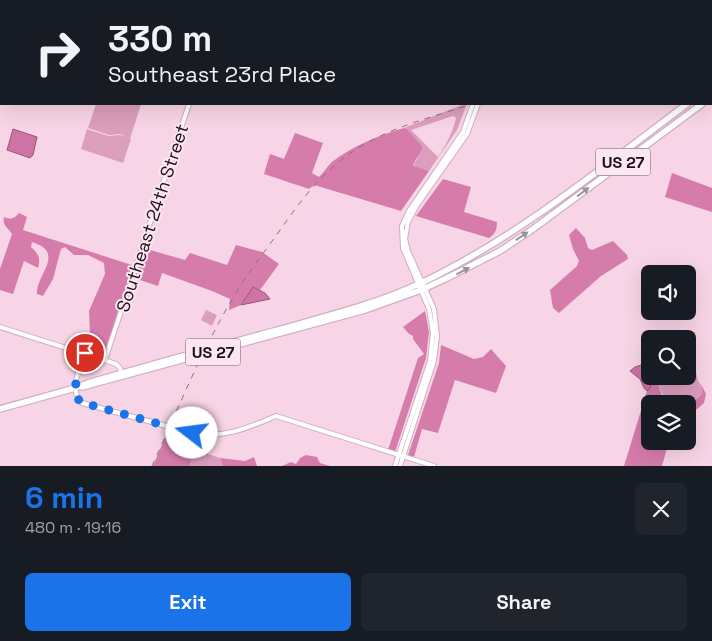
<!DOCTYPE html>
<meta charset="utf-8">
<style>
body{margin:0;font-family:"Space Grotesk",sans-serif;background:#20242c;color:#f1f3f6;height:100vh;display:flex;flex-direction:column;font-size:19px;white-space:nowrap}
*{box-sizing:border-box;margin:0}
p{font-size:16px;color:#9ea1a6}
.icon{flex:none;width:28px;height:28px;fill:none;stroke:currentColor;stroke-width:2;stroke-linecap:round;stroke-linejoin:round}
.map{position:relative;height:466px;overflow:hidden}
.drawer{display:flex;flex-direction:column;background:#171b24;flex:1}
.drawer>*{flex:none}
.hud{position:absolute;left:0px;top:0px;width:712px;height:105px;box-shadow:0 5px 20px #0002;background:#171b24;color:#f1f3f6;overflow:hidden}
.controls{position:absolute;left:641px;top:265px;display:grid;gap:10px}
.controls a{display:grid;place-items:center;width:55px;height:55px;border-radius:8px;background:#171b24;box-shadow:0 5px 20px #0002;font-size:25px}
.pin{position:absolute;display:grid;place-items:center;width:42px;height:42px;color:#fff;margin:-21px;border:2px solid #fff;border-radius:50%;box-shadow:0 1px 5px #0007}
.me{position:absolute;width:55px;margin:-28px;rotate:285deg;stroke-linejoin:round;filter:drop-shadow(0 0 4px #0008)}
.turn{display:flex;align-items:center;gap:18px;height:105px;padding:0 25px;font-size:22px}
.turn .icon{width:65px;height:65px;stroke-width:2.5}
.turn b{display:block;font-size:35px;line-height:42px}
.round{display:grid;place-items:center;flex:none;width:52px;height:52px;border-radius:8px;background:#20242c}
.head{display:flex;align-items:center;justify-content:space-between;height:85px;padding:0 25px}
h1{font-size:30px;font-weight:700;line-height:38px;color:#1a73e8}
.action{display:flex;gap:10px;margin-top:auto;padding:10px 25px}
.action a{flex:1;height:58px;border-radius:8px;background:#1a73e8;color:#fff;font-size:20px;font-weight:700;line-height:58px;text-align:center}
.action a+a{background:#20242c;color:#f1f3f6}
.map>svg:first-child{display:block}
.green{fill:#db9ebc;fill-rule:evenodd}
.forest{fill:#d57cab}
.water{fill:#cd74a4;stroke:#98567a}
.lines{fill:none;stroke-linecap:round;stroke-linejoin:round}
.secondary-casing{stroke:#cfaebe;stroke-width:6}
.highway-casing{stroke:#cfaebe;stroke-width:8}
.secondary{stroke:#fff;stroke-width:4}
.highway{stroke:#fff;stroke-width:5.5}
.rail{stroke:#8a737f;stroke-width:1;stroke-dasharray:6 6;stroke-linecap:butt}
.oneway{fill:#999497}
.route{stroke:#1a73e8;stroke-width:9;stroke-dasharray:0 16.2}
.labels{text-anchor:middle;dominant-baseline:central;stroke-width:4;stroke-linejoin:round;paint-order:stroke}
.shield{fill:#fce7f1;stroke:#5f5158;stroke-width:1}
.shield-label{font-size:16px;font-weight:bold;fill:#1c1117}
.street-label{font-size:18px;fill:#1c1117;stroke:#fce7f1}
</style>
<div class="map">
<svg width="712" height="466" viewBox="0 0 712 466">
<rect width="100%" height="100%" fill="#f8d5e6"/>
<path class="green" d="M96 104H141L130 139 121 134 109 135 88 128Z
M464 104H467L457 130 429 171 413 167C416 159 421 154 423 147L407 129 404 128ZM453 116 456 118C453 132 446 145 438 157L411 130Z
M87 129 108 136 121 135 131 139 123 163 81 149Z
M206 310 217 315 212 326 201 320Z
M693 366 695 367 698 381 702 386V394C690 405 679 404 663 404V395L658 383 660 376H688V370Z
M196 450 220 458 223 466H190L193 453Z"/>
<path class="forest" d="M404 128 407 129 423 147C421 154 415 159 413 166L429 171 401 211 314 185 309 189 264 174 270 154 284 159 295 133 323 143 312 173 319 177C324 173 327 166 332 162 352 146 380 135 404 128Z
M672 173 712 188V212L665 197Z
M443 179 471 187 464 212 497 222C497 230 495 234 489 238L416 216Z
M19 213 27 217 23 230 135 266 102 358 88 353 90 334 89 311 105 274 104 263 88 255H74L65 247 61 249 53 279 43 296 37 294C35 275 67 253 32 242L31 247C38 253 41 258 38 268L24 261 13 294 0 290V269L12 234C8 228 2 225 4 217 11 220 14 219 19 213Z
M576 228 585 238 588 248 592 250 613 241 627 255 628 259 601 276 559 313 553 308 550 290 577 266 579 261 573 249 569 235Z
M236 245 262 252 279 264 260 290 253 287 241 305 229 310 230 299 212 291 162 273 158 286 134 278 143 248 185 260 190 253 227 265Z
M425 311 429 332 426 358 395 452 388 450 418 358 424 354 413 339V336L409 334 403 327Z
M441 345 474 359 483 357 491 349 506 366 496 393 455 380 438 433 422 429 414 457 408 455 439 363Z
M652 382 658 383 664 402 663 404H650V441H669L662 466H624L647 391 650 388Z
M702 386 706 394 704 403 688 417V404H684L695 400 702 394Z
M169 428 202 436 201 450 204 452 196 450 193 452 190 466H153Z
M306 455 317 457 320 463 330 466H282L291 462 296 464 300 458Z
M254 457 257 466H223L220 458 245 461Z"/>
<path class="water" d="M13 129 37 137 33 155 30 158 7 150Z
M253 287 265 293 270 299 241 305Z
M650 362V376H653L650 388 647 391 644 388 640 379 630 371 635 367Z"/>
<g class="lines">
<g class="secondary-casing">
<path id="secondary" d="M229 1 230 0
M419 1 427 0
M506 1V0
M510 1 511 0
M0 63H1
M0 327 116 364 120 368 122 375
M85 353C80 368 68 390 82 403L192 433C223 439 248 428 276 416L434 466
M105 360 189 104
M395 466 430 361 433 333 429 309 403 248 402 226 409 211 463 132 473 104
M400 466 434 361 437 337 434 309 408 251 405 239 408 222 417 205 467 134 478 104"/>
</g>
<g class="highway-casing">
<path id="highway" d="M711 86 712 85
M711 94 712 95
M82 387 365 310 421 290 447 278 500 251 533 229 702 104
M0 409 75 388 88 383C150 365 212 348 274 331 323 317 374 305 421 283 518 237 601 168 687 104"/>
</g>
<use href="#secondary" class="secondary"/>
<use href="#highway" class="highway"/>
<path class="rail" d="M711 24H712
M152 466C177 411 200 354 231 301 245 277 262 255 278 233 300 201 323 171 355 150 390 127 433 117 472 104"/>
</g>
<defs><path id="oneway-solid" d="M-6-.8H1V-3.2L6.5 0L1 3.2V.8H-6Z" transform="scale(1.25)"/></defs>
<g class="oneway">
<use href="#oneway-solid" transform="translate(583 192) rotate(-37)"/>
<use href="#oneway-solid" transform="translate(522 236) rotate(-34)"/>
<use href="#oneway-solid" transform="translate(463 271) rotate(-27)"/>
</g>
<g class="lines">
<path class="route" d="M85 353C80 369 70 386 80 402L192 433"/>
</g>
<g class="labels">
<g class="shield">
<rect x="595.5" y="148.5" width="55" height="27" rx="4"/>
<rect x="185.5" y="338.5" width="55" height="27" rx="4"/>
</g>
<g class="shield-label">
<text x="623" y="162">US 27</text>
<text x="213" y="352">US 27</text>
</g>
<g class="street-label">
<text transform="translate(152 218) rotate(-72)">Southeast 24th Street</text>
</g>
</g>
</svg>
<div class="controls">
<a><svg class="icon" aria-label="sound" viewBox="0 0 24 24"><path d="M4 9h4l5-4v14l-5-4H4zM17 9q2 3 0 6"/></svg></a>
<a><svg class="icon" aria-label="search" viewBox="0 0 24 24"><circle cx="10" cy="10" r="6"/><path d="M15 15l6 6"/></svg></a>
<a><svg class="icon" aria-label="layers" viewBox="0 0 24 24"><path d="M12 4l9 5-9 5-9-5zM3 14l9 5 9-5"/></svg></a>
</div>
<div class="pin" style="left:85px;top:353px;background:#d93025"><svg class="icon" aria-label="arrive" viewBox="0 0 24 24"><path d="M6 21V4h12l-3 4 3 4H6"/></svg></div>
<svg class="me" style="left:192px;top:433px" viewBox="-20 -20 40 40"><circle r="19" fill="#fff"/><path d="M0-13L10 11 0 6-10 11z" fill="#1a73e8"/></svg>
<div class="hud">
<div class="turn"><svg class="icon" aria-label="right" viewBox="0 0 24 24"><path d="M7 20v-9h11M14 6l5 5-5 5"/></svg><div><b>330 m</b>Southeast 23rd Place</div></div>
</div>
</div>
<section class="drawer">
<div class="head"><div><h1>6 min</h1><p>480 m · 19:16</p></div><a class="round"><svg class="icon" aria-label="close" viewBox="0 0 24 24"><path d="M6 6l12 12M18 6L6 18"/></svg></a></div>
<div class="action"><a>Exit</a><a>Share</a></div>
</section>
